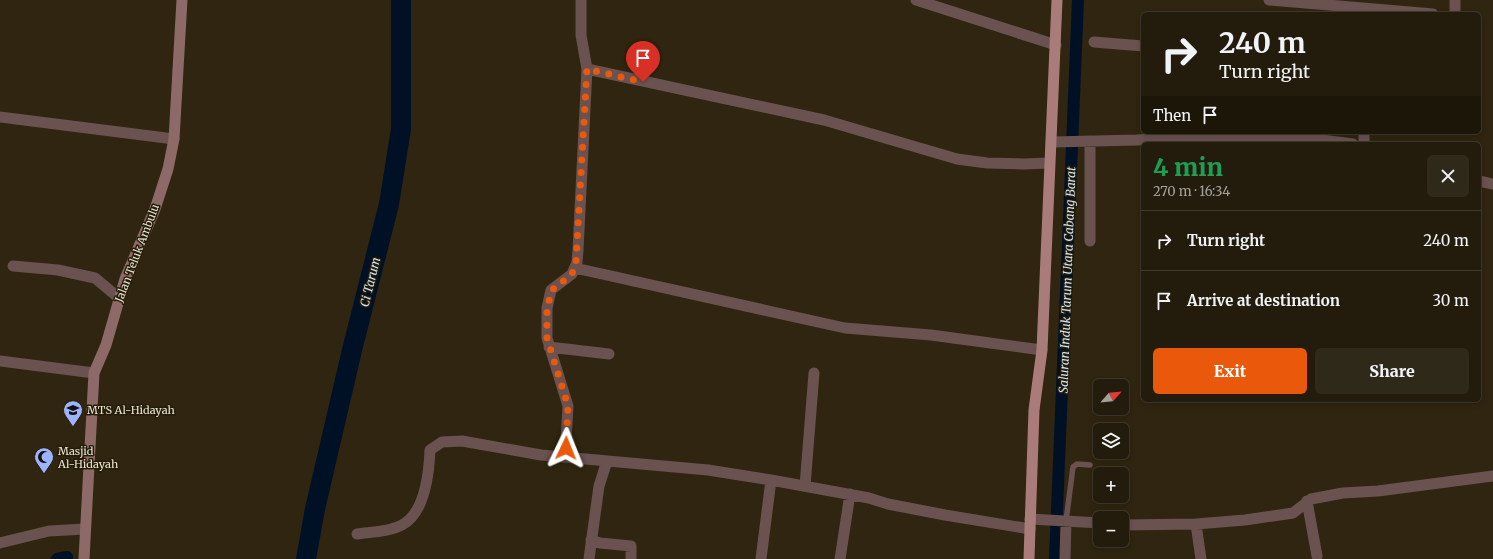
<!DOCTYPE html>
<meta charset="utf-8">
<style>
body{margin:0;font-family:Merriweather,serif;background:#2f291a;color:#f1f3f6;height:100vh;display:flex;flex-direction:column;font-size:15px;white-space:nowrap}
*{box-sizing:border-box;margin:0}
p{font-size:13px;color:#a3a19d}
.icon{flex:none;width:22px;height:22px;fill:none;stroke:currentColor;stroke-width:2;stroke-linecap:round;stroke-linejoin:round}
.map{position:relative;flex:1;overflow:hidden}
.panel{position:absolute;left:1141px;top:142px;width:340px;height:260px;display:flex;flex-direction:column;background:#231c0c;border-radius:6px;box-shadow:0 2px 6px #0003,0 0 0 1px #403a2d}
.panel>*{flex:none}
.top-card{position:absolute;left:1141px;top:12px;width:340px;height:122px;border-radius:6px;box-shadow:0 2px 6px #0003,0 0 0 1px #403a2d;background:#231c0c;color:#f1f3f6;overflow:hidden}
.needle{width:26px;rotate:63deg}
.fabs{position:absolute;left:1093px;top:379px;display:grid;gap:8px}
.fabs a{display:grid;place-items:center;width:36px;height:36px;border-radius:6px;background:#231c0c;box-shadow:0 2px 6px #0003,0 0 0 1px #403a2d;font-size:20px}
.pin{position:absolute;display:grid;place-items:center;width:34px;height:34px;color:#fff;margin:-41px -17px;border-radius:50% 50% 50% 0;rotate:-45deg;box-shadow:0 0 4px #0007}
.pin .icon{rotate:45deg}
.me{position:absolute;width:44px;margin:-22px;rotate:2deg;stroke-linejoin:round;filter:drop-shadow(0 0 3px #0008)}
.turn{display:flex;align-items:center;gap:14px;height:84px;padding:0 12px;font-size:18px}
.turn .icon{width:52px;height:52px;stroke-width:2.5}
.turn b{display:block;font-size:28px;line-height:34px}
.then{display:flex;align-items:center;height:38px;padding:0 12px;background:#0003;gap:8px;font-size:15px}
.round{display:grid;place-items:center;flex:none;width:42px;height:42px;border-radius:6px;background:#2f291a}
.headline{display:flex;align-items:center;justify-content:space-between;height:68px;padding:0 12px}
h1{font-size:24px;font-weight:800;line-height:30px;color:#1e9e55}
.action{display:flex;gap:8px;margin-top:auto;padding:8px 12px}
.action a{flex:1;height:46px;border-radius:6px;background:#ea580c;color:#fff;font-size:16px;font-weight:800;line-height:46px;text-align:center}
.action a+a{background:#2f291a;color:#f1f3f6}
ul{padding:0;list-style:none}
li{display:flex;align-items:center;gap:12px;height:60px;padding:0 12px;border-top:1px solid #403a2d}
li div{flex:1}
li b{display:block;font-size:15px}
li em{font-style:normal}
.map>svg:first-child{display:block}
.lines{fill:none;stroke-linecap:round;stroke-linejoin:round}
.canal{stroke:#001126;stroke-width:12}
.river{stroke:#001126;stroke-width:20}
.service{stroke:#695250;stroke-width:5.5}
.minor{stroke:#695250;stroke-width:11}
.tertiary{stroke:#695250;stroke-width:11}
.secondary{stroke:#8d6a68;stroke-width:11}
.primary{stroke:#aa7c79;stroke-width:11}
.route{stroke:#ea580c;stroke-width:7;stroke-dasharray:0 12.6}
.labels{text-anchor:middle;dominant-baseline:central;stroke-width:3;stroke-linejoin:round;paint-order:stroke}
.street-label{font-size:11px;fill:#e6e1d4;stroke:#251c07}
.poi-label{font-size:11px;fill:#e6e1d4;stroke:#251c07;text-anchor:start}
.water-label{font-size:12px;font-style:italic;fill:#d0e6fd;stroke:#251c07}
</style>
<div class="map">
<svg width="1493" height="559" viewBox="0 0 1493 559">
<rect width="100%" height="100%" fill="#2f2510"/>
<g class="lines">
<path class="canal" d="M57 559 67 557
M1055 559 1078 0"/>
<path class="river" d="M306 559 315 509 352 350 389 204 401 129V0"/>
<path class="service" d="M1066 521 1073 467 1077 464 1090 465"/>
<path class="minor" d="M916 0 1056 45
M1269 0 1433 14
M1455 0V14
M1094 42 1143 46
M587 69 824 120 957 159 987 163 1024 164 1049 163
M0 117 174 139
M1052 142 1137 140 1197 136H1261L1322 140 1353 144
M1364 144V132
M1479 181 1493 184
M1090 241V141
M13 266 58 270 95 278 119 298
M575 268 845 328 931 335 1042 350
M549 347 609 354
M0 361 94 373
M565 457 568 406 547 338V308L551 290 572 274 577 262 578 250 587 69 581 35V0
M805 486 814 373
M1307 501 1317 556
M1030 519 1100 523
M1196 524 1201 559
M1122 525 1196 524 1245 520 1293 513 1311 499 1343 493 1378 491 1493 476
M357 534C371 532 389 532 402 525 425 513 429 473 430 450L442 442 462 441 541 455 708 470 771 480 869 498 888 504 945 515 1030 529
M591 540 600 543 631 546V559
M589 559 599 486 607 461
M761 559 771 480
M840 559 850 494
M1065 559 1066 521"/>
<path class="tertiary" d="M0 543 49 531 85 529"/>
<path class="secondary" d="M84 559 94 373 106 345 125 279 155 209 168 169 174 139 182 0"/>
<path class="primary" d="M1029 559 1034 410 1042 350 1057 0"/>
</g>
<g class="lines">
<path class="route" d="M566 448 568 406 547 338V308L552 290 572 274 576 262 587 69 643 82"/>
</g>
<defs>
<g id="school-pin" transform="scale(1)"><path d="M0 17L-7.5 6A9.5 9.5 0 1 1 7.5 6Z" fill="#9db4fd" stroke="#251c07"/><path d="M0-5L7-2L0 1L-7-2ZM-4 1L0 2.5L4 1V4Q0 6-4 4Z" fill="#111"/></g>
<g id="mosque-pin" transform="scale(1)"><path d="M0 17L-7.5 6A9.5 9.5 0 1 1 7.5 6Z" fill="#9db4fd" stroke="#251c07"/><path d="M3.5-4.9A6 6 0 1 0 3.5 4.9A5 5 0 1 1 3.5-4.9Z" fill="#111"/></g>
</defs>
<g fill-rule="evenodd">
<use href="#school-pin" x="73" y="410"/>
<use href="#mosque-pin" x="44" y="457"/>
</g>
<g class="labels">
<g class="street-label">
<text transform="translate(137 253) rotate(-69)">Jalan Teluk Ambulu</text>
</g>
<g class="poi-label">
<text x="87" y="410">MTS Al-Hidayah</text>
<text x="58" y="451">Masjid<tspan x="58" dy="13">Al-Hidayah</tspan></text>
</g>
<g class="water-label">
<text transform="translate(1067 280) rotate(-88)">Saluran Induk Tarum Utara Cabang Barat</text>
<text transform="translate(370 282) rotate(-76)">Ci Tarum</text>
</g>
</g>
</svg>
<div class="fabs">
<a><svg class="needle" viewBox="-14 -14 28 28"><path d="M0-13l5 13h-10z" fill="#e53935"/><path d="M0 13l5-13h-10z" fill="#a3a19d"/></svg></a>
<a><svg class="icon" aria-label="layers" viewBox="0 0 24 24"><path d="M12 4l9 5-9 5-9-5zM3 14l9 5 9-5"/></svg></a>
<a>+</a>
<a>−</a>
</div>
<div class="pin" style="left:643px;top:82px;background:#d93025"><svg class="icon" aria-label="arrive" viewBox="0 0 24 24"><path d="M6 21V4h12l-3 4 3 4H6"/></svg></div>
<svg class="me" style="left:566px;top:448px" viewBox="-20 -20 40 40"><path d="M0-17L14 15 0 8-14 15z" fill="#ea580c" stroke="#fff" stroke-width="4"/></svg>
<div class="top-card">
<div class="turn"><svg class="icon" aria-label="right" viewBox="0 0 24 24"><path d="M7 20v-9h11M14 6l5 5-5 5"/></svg><div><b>240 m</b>Turn right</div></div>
<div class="then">Then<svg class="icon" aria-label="arrive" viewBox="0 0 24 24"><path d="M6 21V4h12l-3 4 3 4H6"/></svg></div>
</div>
<section class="panel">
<div class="headline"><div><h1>4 min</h1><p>270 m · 16:34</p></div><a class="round"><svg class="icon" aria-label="close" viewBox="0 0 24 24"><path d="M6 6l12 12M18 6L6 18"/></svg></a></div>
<ul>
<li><svg class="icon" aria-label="right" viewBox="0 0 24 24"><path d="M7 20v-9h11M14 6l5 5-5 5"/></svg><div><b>Turn right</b></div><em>240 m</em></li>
<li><svg class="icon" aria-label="arrive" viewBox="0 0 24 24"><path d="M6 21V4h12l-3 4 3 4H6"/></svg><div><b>Arrive at destination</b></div><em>30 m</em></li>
</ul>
<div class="action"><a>Exit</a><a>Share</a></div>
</section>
</div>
